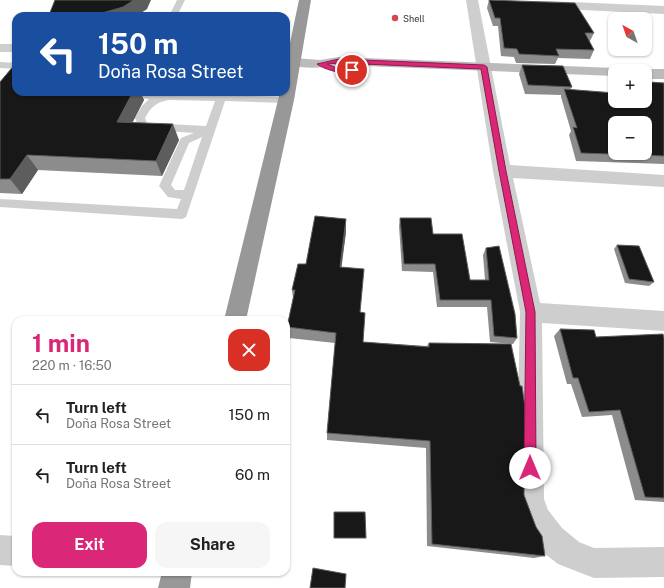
<!DOCTYPE html>
<meta charset="utf-8">
<style>
body{margin:0;font-family:"Public Sans",sans-serif;background:#f6f6f6;color:#202124;height:100vh;display:flex;flex-direction:column;font-size:15px;white-space:nowrap}
*{box-sizing:border-box;margin:0}
p{font-size:13px;color:#757577}
.icon{flex:none;width:22px;height:22px;fill:none;stroke:currentColor;stroke-width:2;stroke-linecap:round;stroke-linejoin:round}
.map{position:relative;flex:1;overflow:hidden}
.drawer{position:absolute;left:12px;top:316px;width:278px;height:260px;display:flex;flex-direction:column;background:#fff;border-radius:12px;box-shadow:0 1px 3px #0004}
.drawer>*{flex:none}
.guide{position:absolute;left:12px;top:12px;width:278px;height:84px;border-radius:12px;box-shadow:0 1px 3px #0004;background:#1a4fa0;color:#fff;overflow:hidden}
.needle{width:26px;rotate:320deg}
.controls{position:absolute;left:608px;top:12px;display:grid;gap:8px}
.controls a{display:grid;place-items:center;width:44px;height:44px;border-radius:8px;background:#fff;box-shadow:0 1px 3px #0004;font-size:20px}
.pin{position:absolute;display:grid;place-items:center;width:34px;height:34px;color:#fff;margin:-17px;border:2px solid #fff;border-radius:50%;box-shadow:0 1px 4px #0007}
.me{position:absolute;width:44px;margin:-22px;rotate:0deg;stroke-linejoin:round;filter:drop-shadow(0 0 3px #0008)}
.turn{display:flex;align-items:center;gap:14px;height:84px;padding:0 20px;font-size:18px}
.turn .icon{width:52px;height:52px;stroke-width:2.5}
.turn b{display:block;font-size:28px;line-height:34px}
.round{display:grid;place-items:center;flex:none;width:42px;height:42px;border-radius:12px;background:#f6f6f6}
.summary{display:flex;align-items:center;justify-content:space-between;height:68px;padding:0 20px}
h1{font-size:24px;font-weight:700;line-height:30px;color:#db2777}
.button{display:flex;gap:8px;margin-top:auto;padding:8px 20px}
.button a{flex:1;height:46px;border-radius:12px;background:#db2777;color:#fff;font-size:16px;font-weight:700;line-height:46px;text-align:center}
.button a+a{background:#f6f6f6;color:#202124}
ul{padding:0;list-style:none}
li{display:flex;align-items:center;gap:12px;height:60px;padding:0 20px;border-top:1px solid #e0e0e0}
li div{flex:1}
li b{display:block;font-size:15px}
li em{font-style:normal}
.map>svg:first-child{display:block}
.lines{fill:none;stroke-linecap:round;stroke-linejoin:round}
.lane{fill:#cecece;fill-rule:evenodd}
.street{fill:#cecece;fill-rule:evenodd}
.secondary{fill:#bbb;fill-rule:evenodd}
.highway{fill:#989898;fill-rule:evenodd}
.wall{fill:#8c8c8c}
.shaded-wall{fill:#5d5d5d}
.building{fill:#181818;stroke:#5d5d5d;fill-rule:evenodd}
.route{fill:#db2777;stroke:#8e194d}
.poi-dot{fill:#d3474f;stroke:#fff;stroke-width:1.5}
.labels{text-anchor:middle;dominant-baseline:central;stroke-width:4;stroke-linejoin:round;paint-order:stroke}
.far-poi-label{font-size:9px;fill:#313131;stroke:#fff;text-anchor:start}
</style>
<div class="map">
<svg width="664" height="588" viewBox="0 0 664 588">
<rect width="100%" height="100%" fill="#fff"/>
<g class="lines">
<path class="lane" d="M177 0H185L177 16H169Z
M0 62 16 63V69L0 68Z
M139 92 164 95H217L218 92H228L227 95 286 97 291 100 286 103 225 101 186 217 182 219 0 207V199L177 209 181 199 168 197 159 186 181 138 194 133 150 130 139 127 135 118 142 106 149 99 138 98 137 96ZM169 100 215 101 206 126 147 123 145 118C151 107 156 102 169 100ZM202 137 184 190H175L171 185 189 143Z"/>
<path class="street" d="M466 0H478L510 165 664 175V187L513 178 540 303 664 311V331L542 323 544 499 548 510 562 528 579 542 594 548 664 547V577L594 578 558 564 540 550 527 529 516 499 520 312 493 171Z
M547 1 664 6V14L542 8 541 5 542 2Z
M0 44H16V52H0Z
M0 535 16 536V566L0 565Z"/>
<path class="secondary" d="M339 57 615 68 620 69 622 71H615V76L339 65C322 68 306 69 289 65L287 62 289 59 294 58 320 60Z
M645 69H664V79H645V71H640Z"/>
<path class="highway" d="M299 0H311L294 100 246 320H224L280 92H286V62Z
M162 572H192L190 588H158Z"/>
</g>
<path class="wall" d="M489 0 594 33 590 41H589L594 50 590 59 558 58 555 64 516 63 514 57 501 56 498 26H493L487 8Z
M147 9 136 16H49V15Z
M522 65 572 87 570 90 645 101 650 82 664 83V164L576 161 569 135 571 131 561 97V95L525 94 519 74Z
M0 82 16 92H140L144 100 132 123 179 140 162 176 38 170 22 194 0 193Z
M400 218 433 234 470 280H485L483 255 486 248 517 338 513 344 490 342 487 307H437L433 272 402 271 399 226Z
M346 232 341 267 360 312 363 342 427 346 429 343 524 495 545 556 534 558 427 546 426 448 327 440V433L335 343 289 338 287 327 293 298 292 290 306 264Z
M617 245 654 282 649 286 625 283 614 249Z
M560 329 596 337 664 338V502L635 500 612 415 582 417 571 384H567L554 336Z
M334 512 366 538H334Z"/>
<path class="shaded-wall" d="M134 0H151L147 9 136 16H100L99 14Z
M133 92H140L144 100 125 137 117 122Z
M173 124 179 140 162 176 156 161Z
M27 155 38 170 22 194 10 179Z
M346 219V232L340 279V267Z"/>
<path class="building" d="M55 0H134L123 7 99 14 49 15Z
M489 0 575 3 594 33H585L594 50 556 49 559 56 519 54 517 49 504 48 500 18H495Z
M16 63V92H133L117 122 173 124 156 161 27 155 10 179H0V82Z
M522 65 563 66 572 87 528 85Z
M645 76H648L650 82 664 83V156L581 153 573 127 577 128 564 89 615 93V101H645ZM615 123H645V153H615Z
M315 216 346 219 340 267 364 269 360 312 365 313 363 342 429 347V343L511 344 520 386H522L525 407 524 495 536 527 542 536 545 556 432 544 430 441 327 433 336 333 287 327 295 290H292L298 264H306Z
M400 218H431L433 234H462L470 280H489L486 248 499 246 515 314 517 338 494 336 491 300H440L435 264H404Z
M617 245 639 246 654 282 629 279Z
M560 329 594 330 596 337 663 334 664 338V498L645 497 620 410 589 412 578 378H573Z
M334 512H365L366 538H334Z
M313 568 346 574 345 588H310Z"/>
<path class="route" d="M339 59 484 65 487 67 506 171 535 312 536 468 534 472 530 474 526 472 524 468 526 312 499 171 481 69 339 63 327 64 337 68 354 69 355 70C346 76 325 70 317 64Z"/>
<circle class="poi-dot" cx="395" cy="18" r="4"/>
<g class="labels">
<g class="far-poi-label">
<text x="403" y="18">Shell</text>
</g>
</g>
</svg>
<div class="controls">
<a><svg class="needle" viewBox="-14 -14 28 28"><path d="M0-13l5 13h-10z" fill="#e53935"/><path d="M0 13l5-13h-10z" fill="#757577"/></svg></a>
<a>+</a>
<a>−</a>
</div>
<div class="pin" style="left:352px;top:70px;background:#d93025"><svg class="icon" aria-label="arrive" viewBox="0 0 24 24"><path d="M6 21V4h12l-3 4 3 4H6"/></svg></div>
<svg class="me" style="left:530px;top:468px" viewBox="-20 -20 40 40"><circle r="19" fill="#fff"/><path d="M0-13L10 11 0 6-10 11z" fill="#db2777"/></svg>
<div class="guide">
<div class="turn"><svg class="icon" aria-label="left" viewBox="0 0 24 24"><path d="M17 20v-9H6M10 6l-5 5 5 5"/></svg><div><b>150 m</b>Doña Rosa Street</div></div>
</div>
<section class="drawer">
<div class="summary"><div><h1>1 min</h1><p>220 m · 16:50</p></div><a class="round" style="background:#d93025;color:#fff"><svg class="icon" aria-label="close" viewBox="0 0 24 24"><path d="M6 6l12 12M18 6L6 18"/></svg></a></div>
<ul>
<li><svg class="icon" aria-label="left" viewBox="0 0 24 24"><path d="M17 20v-9H6M10 6l-5 5 5 5"/></svg><div><b>Turn left</b><p>Doña Rosa Street</p></div><em>150 m</em></li>
<li><svg class="icon" aria-label="left" viewBox="0 0 24 24"><path d="M17 20v-9H6M10 6l-5 5 5 5"/></svg><div><b>Turn left</b><p>Doña Rosa Street</p></div><em>60 m</em></li>
</ul>
<div class="button"><a>Exit</a><a>Share</a></div>
</section>
</div>
